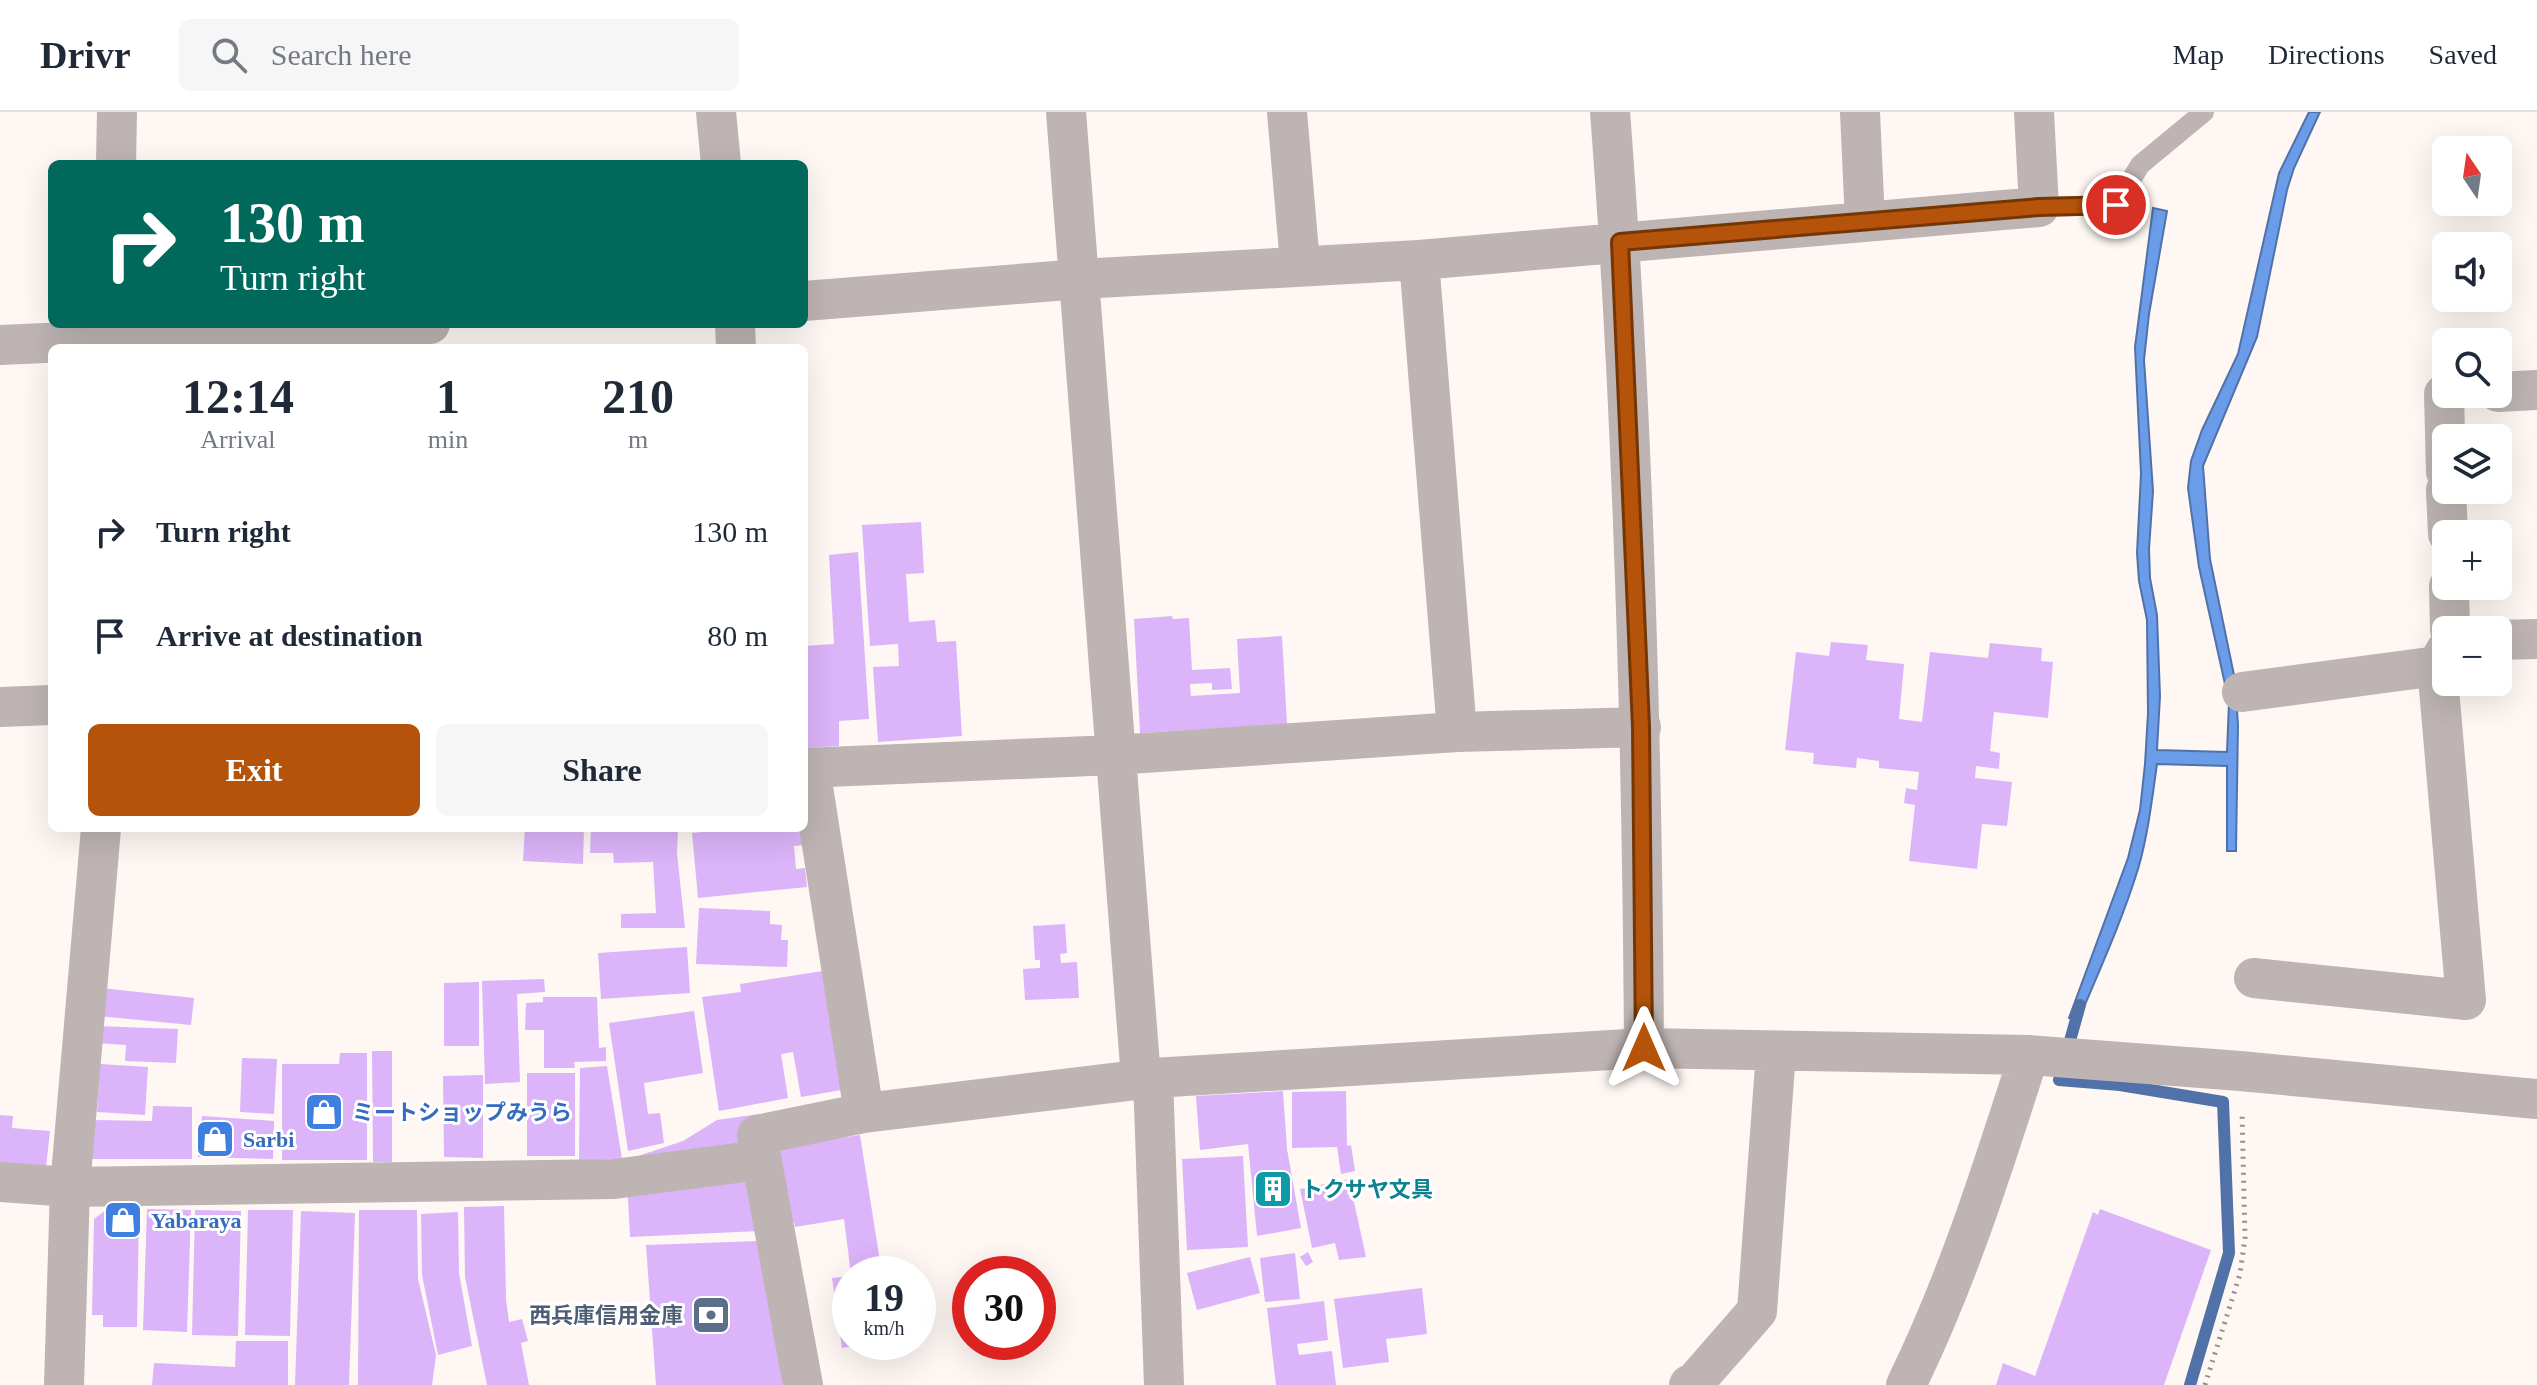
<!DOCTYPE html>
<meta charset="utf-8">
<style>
body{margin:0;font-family:"Times New Roman","Noto Sans JP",serif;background:#f6f6f7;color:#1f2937;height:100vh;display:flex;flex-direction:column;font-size:30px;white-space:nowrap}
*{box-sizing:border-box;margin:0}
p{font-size:26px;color:#747a83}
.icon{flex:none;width:44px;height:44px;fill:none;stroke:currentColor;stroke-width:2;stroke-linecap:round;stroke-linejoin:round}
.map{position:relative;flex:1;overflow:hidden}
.sheet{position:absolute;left:48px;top:232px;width:760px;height:488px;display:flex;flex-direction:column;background:#fff;border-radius:12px;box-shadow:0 8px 32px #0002}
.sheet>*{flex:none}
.top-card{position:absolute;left:48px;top:48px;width:760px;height:168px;border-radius:12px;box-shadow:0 8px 32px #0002;background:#00695c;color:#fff;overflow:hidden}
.needle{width:52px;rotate:347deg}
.tools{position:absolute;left:2432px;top:24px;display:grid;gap:16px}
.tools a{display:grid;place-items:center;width:80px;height:80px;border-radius:12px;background:#fff;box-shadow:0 8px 32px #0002;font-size:40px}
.speed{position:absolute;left:832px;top:1144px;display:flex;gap:16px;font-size:40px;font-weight:700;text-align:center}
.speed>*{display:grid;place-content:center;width:104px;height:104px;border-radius:50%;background:#fff;box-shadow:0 8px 32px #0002;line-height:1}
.speed small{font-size:20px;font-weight:400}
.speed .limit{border:12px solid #d22;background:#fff;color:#111}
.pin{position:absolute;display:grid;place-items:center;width:68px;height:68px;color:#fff;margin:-34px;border:4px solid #fff;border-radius:50%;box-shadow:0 2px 8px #0007}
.me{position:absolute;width:88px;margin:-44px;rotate:0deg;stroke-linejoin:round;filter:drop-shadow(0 0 6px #0008)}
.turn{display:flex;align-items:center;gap:28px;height:168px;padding:0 40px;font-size:36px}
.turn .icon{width:104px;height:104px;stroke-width:2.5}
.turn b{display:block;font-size:56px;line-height:68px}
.eta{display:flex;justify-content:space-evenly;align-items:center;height:136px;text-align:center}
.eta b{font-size:48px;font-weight:600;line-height:56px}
.cta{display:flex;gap:16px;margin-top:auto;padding:16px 40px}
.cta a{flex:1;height:92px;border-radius:12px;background:#b45309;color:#fff;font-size:32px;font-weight:600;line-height:92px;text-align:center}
.cta a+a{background:#f6f6f7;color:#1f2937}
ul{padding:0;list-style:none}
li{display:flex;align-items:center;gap:24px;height:104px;padding:0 40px}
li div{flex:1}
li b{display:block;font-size:30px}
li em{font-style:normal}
header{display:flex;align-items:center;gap:48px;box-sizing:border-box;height:112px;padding:0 40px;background:#fff;border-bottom:2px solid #e0e1e3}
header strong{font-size:38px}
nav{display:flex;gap:44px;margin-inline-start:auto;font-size:28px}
.search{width:560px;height:72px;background:#f6f6f7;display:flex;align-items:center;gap:20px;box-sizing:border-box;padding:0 28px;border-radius:12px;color:#747a83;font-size:30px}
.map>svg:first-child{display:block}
.water{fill:#6a9cea;stroke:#5172a8;stroke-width:2}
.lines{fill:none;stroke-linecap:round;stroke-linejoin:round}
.stream{stroke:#5172a8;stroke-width:12}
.building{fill:#dcb4f9}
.path{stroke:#948d8a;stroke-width:5;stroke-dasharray:2 6;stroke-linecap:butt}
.lane{stroke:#bdb4b3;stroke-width:20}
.street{stroke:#bdb4b3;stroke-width:40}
.route-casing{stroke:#753606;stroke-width:20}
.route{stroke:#b45309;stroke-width:14}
.labels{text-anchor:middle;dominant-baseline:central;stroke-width:6;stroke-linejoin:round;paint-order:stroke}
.shop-label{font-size:22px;font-weight:bold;fill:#366cbe;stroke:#fff;text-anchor:start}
.culture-label{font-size:22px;font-weight:bold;fill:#0d838f;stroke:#fff;text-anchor:start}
.service-label{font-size:22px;font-weight:bold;fill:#4e5e75;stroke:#fff;text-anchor:end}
</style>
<header>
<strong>Drivr</strong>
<div class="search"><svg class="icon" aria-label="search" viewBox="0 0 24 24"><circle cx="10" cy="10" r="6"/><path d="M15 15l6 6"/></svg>Search here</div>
<nav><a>Map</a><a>Directions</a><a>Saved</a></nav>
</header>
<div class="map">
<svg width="2537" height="1273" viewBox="0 0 2537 1273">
<rect width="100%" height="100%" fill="#fef7f3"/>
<path class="water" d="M2309 0H2320L2294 56 2287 78 2257 225 2203 354 2210 447 2235 568 2238 613 2236 739H2227V654L2157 652C2152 687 2148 723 2138 757 2122 809 2099 859 2078 909L2069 906 2128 746 2140 698 2145 652 2148 601 2147 508 2139 469 2137 441 2141 362 2135 235 2153 96 2167 99 2149 202 2144 248 2153 379 2149 437 2150 466 2157 503 2160 584 2157 638 2227 640 2229 590 2199 455 2188 376 2191 349 2202 318 2238 242 2279 61Z"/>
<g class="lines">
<path class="stream" d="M2080 893 2059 968 2120 973 2223 990 2229 1141 2190 1273"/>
</g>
<path class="building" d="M921 410 924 461 906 462 909 510 935 508 937 530 956 529 962 624 878 630 873 555 899 554 898 532 870 534 862 413Z
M858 440 869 607 839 609V634L807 636 806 620H804V534L834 532 829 443Z
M1172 504 1173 507 1189 506 1192 558 1230 556 1232 577 1212 578V571L1190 572 1191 584 1240 581 1237 527 1282 524 1287 612 1140 621 1134 507Z
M1831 530 1868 533 1866 548 1904 552 1899 607 1922 610 1930 540 1988 546 1990 531 2042 536 2041 549 2053 550 2048 606 1994 600 1990 639 2000 641 1999 657 1976 654 1975 666 2012 670 2007 714 1982 712 1977 757 1909 749 1915 693 1904 691 1906 676 1917 678 1919 660 1879 656V649L1857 646 1856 656 1813 652 1814 641 1785 638 1796 540 1829 544Z
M525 716H584L583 752 523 749Z
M591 716H678L677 741 685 816H621V802L656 801 653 750 614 751 613 741H590Z
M712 716H806L807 733 794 734 796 757 805 756 807 775 698 786 692 721 713 719Z
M699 796 770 799V812L782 813 781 828H788L787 855 696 852Z
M1065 812 1067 841 1060 842 1061 851 1077 850 1079 886 1025 888 1023 857 1040 856V848H1035L1033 814Z
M687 835 690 881 601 887 598 841Z
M829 858 847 977 801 985 793 940 781 942 788 986 719 999 702 885 741 880 740 872Z
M544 867 545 880 517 882 520 970 485 972 482 869Z
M479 870V934H444V871Z
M101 876 194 886 191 913 98 904Z
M543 885H597L599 936 606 935V949L574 950 575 956H544V918H525L526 891 543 890Z
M694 899 703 961 644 971 648 1002 660 1001 664 1031 628 1039 609 911Z
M97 914 178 917 176 951 125 949 126 933 96 931Z
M372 939H392V1050H373Z
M340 941H367V1048H282V952H339Z
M242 946 277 947 274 1002 240 1000Z
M100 952 148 955 145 1003 97 1000Z
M607 954 622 1047 579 1048 580 956Z
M527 961H575V1044H527Z
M483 963V1046L444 1045 443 964Z
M1283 979 1287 1037 1301 1116 1257 1124 1248 1032 1200 1038 1196 984Z
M1346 979 1347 1034 1351 1033 1355 1059 1341 1062 1337 1035 1292 1036V980Z
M153 994 192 995V1047H90L93 1008 152 1009Z
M759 1002 766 1078 759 1119 630 1125 626 1048 683 1029 717 1008Z
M0 1003 13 1004 12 1016 50 1019 46 1055 0 1051Z
M202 1004 274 1009 273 1047 198 1045Z
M860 1023 882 1162H851L844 1107 795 1115 794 1110H788L776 1036Z
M1243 1044 1248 1135 1187 1138 1182 1047Z
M1349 1067 1366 1145 1339 1148 1335 1131 1312 1136 1300 1077Z
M504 1094 506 1187 509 1210 522 1207 528 1229 521 1231 529 1273H487L465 1165 464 1095Z
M107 1097H139L137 1215H103V1203H92L94 1107Z
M147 1097 191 1098 187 1220 143 1218Z
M2100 1097 2211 1138 2164 1273H1996L2003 1251 2035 1264 2093 1100 2098 1103Z
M195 1098 241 1099 238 1224 192 1223Z
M248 1098H293L290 1224 245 1223Z
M359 1098H417L418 1167 436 1243 432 1273H358Z
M301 1099 355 1101 349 1273H295Z
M458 1100 459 1161 472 1234 438 1243 422 1163 421 1102Z
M759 1129 783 1273H656L646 1133Z
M1308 1140 1313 1150 1306 1154 1300 1145Z
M1295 1141 1300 1187 1265 1190 1260 1146Z
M1250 1145 1260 1181 1197 1198 1187 1161Z
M850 1164V1230L865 1232 842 1236 832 1166Z
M1422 1176 1427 1222 1386 1227 1389 1250 1343 1256 1334 1187Z
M1324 1189 1328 1228 1297 1232 1299 1243 1332 1239 1336 1273H1276L1267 1196Z
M236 1229H288V1273H152L154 1251 235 1255Z"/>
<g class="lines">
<path class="path" d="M2205 1273 2240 1162 2245 1126 2242 1000"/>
<path class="lane" d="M2039 95 2116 93 2140 53 2204 0"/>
<path class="street" d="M716 0 721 52
M1066 0 1141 967
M1287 0 1300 152
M1610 0C1634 311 1642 624 1644 936
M1860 0 1865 110
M116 52 117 0
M1419 148 1457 620
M804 189 1080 167 1419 148 2039 95 2034 0
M735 212 736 236
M0 233 112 228 185 220 430 212
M2498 280 2537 278
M2446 360 2444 282H2449
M2446 378 2448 422
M2449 474 2450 518
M2498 528 2537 527
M2242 580 2437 554 2446 538
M0 595 52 593
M804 656 1114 643 1457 620 1641 615
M810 656 864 1001
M2254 866 2466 888 2437 554
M1153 966 1164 1273
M0 1070 70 1075 614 1067 760 1048
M64 1273 70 1075 101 716
M803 1273 757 1023 864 1001 1153 966 1644 936 2029 943 2240 959 2537 987
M1689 1273 1695 1270 1757 1199 1776 940
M1906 1273C1958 1167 1993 1055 2029 943"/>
</g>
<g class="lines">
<g class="route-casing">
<path id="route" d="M1644 936 1641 615 1620 130 2039 95 2116 93"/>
</g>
<use href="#route" class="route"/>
</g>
<defs>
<g id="shop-square" transform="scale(2)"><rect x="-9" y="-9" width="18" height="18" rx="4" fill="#3f7fe0" stroke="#fff"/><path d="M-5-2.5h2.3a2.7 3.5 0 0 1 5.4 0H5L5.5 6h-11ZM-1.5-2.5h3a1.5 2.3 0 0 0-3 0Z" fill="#fff"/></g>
<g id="building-square" transform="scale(2)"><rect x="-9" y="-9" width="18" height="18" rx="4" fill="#0f9aa8" stroke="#fff"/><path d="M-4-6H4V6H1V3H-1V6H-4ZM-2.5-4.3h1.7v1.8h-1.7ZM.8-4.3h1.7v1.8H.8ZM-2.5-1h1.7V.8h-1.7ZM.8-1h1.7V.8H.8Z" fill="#fff"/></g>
<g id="bank-square" transform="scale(2)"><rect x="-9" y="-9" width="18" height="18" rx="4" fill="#5c6f8a" stroke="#fff"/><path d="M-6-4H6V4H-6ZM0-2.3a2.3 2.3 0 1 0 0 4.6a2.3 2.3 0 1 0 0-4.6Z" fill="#fff"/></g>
</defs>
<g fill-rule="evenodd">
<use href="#shop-square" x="324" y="1000"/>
<use href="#shop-square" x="215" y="1027"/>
<use href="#building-square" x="1273" y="1077"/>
<use href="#shop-square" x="123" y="1108"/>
<use href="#bank-square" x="711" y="1203"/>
</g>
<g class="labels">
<g class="shop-label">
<text x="352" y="1000">ミートショップみうら</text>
<text x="243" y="1027">Sarbi</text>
<text x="151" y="1108">Yabaraya</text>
</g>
<g class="culture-label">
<text x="1301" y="1077">トクサヤ文具</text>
</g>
<g class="service-label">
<text x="683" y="1203">西兵庫信用金庫</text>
</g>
</g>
</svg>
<div class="tools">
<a><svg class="needle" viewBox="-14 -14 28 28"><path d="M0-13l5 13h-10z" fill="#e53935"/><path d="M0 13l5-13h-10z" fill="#747a83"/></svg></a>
<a><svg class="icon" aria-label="sound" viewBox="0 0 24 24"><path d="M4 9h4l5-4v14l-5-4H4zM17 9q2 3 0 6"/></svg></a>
<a><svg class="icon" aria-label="search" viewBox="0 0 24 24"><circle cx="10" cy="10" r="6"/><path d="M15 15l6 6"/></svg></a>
<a><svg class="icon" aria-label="layers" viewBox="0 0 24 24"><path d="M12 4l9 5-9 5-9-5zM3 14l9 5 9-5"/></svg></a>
<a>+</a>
<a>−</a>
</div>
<div class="speed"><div>19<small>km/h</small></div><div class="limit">30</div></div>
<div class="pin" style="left:2116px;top:93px;background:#d93025"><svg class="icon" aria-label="arrive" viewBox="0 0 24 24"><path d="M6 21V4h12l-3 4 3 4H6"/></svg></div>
<svg class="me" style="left:1644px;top:936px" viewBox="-20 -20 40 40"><path d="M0-17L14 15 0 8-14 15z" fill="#b45309" stroke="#fff" stroke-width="4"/></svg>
<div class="top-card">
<div class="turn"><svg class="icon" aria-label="right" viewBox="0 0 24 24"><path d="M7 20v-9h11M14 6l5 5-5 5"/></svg><div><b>130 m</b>Turn right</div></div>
</div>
<section class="sheet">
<div class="eta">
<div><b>12:14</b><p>Arrival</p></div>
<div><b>1</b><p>min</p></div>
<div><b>210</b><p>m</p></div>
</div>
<ul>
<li><svg class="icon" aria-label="right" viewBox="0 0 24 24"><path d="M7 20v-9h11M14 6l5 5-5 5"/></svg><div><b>Turn right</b></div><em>130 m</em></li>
<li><svg class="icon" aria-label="arrive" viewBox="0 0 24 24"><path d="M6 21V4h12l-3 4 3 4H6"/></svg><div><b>Arrive at destination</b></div><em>80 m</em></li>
</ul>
<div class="cta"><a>Exit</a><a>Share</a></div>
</section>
</div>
